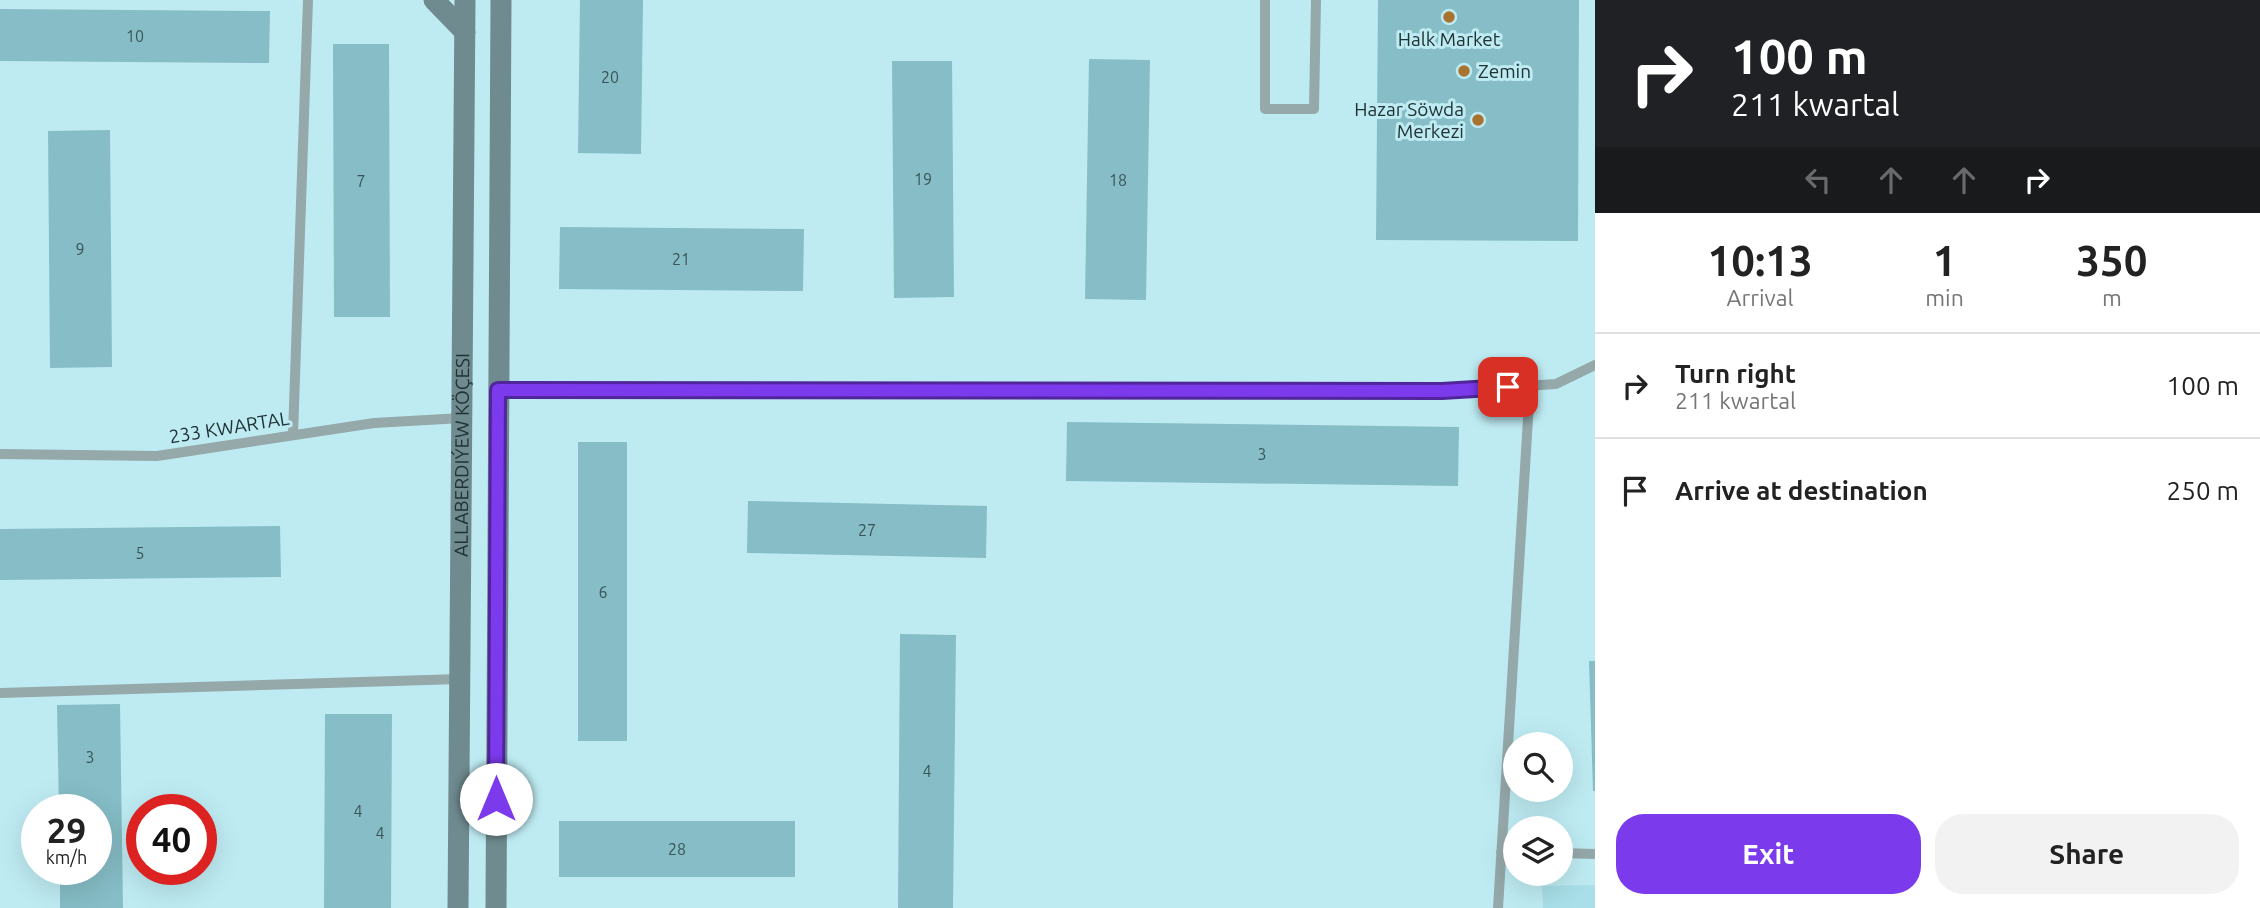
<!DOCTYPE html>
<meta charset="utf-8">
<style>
body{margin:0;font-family:Ubuntu,sans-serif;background:#f2f2f2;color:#222;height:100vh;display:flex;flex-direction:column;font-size:26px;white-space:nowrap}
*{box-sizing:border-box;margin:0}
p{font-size:23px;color:#767676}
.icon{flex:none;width:38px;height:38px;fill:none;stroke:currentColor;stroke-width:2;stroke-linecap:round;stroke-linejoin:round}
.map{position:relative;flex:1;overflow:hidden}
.sheet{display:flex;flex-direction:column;background:#fff;width:665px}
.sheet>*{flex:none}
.hud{background:#202124;color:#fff;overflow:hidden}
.tools{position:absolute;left:1503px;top:732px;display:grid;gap:14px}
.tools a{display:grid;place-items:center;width:70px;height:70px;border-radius:50%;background:#fff;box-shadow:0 7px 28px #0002;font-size:35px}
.speed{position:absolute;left:21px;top:794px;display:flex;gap:14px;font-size:35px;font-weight:700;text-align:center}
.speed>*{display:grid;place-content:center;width:91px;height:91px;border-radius:50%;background:#fff;box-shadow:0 7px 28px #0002;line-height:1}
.speed small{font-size:18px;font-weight:400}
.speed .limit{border:10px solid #d22;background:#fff;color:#111}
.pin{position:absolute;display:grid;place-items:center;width:60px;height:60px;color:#fff;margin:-30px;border-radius:14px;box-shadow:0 4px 10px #0006}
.me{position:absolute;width:77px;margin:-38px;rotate:0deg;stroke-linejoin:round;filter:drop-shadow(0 0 5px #0008)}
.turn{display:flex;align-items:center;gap:24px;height:147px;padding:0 21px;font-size:32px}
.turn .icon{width:91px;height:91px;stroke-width:2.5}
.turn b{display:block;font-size:49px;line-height:60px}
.lanes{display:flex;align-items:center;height:66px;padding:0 21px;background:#0003;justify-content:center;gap:35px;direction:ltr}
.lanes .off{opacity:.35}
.eta{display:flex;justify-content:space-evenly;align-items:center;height:119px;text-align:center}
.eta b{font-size:42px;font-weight:700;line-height:49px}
.button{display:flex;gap:14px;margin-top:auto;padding:14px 21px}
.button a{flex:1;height:80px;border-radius:28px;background:#7c3aed;color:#fff;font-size:28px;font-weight:700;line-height:80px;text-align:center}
.button a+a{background:#f2f2f2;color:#222}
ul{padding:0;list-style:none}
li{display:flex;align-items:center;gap:21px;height:105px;padding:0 21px;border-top:2px solid #e0e0e0}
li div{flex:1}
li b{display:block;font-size:26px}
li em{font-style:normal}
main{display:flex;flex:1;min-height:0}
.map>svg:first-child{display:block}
.built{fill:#a8dfe8}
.building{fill:#86bdc6}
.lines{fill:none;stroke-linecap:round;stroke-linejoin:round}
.lane{stroke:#95a8aa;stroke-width:10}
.secondary{stroke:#6f8b8f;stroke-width:21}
.route-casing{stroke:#51269a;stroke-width:18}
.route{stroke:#7c3aed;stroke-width:12}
.poi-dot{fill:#aa722f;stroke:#beebf2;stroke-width:2.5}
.labels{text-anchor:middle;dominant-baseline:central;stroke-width:6;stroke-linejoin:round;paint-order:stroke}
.number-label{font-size:16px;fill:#3a5559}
.poi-label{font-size:19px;fill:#203235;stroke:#beebf2}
.street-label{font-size:19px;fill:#203235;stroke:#beebf2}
</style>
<main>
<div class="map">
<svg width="1595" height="908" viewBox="0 0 1595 908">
<rect width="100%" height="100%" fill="#beebf2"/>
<path class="built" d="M1595 885V908H1543L1542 886Z"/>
<path class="building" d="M580 0H643L641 154 578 153Z
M1378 0H1579L1578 241 1376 240Z
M0 9 270 11 269 63 0 61Z
M333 44H389L390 317H334Z
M1089 59 1150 60 1146 300 1085 299Z
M892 61H952L954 297 894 298Z
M110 130 112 367 50 368 48 131Z
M560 227 804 229 803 291 559 289Z
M1067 422 1459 427 1458 486 1066 481Z
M578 442H627V741H578Z
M748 501 987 506 986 558 747 553Z
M280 526 281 577 0 580V529Z
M900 634 956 635 953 908H898Z
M1589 661H1595V791H1593Z
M120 704 123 908H60V870H96V810H59L57 705Z
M325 714H392L391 908H324Z
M559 821H795V877H559Z"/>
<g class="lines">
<path class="lane" d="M1265 0V109H1314L1316 0
M498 390 1442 391 1556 384 1595 365
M293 435 308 0
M0 454 157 456 374 423 462 418
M0 693 460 679
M1501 852 1516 853
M1561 853 1595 854
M1498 908 1530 386"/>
<g class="secondary">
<path d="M434 0 465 32"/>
<path id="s1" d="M458 908 465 0"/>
<path d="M496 908 501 0"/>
</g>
</g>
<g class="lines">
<g class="route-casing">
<path id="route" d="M496 799 498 390 1442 391 1508 387"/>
</g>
<use href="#route" class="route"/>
</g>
<g class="poi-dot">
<circle cx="1449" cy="17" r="7"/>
<circle cx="1464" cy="71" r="7"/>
<circle cx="1478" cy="120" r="7"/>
</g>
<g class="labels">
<g class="number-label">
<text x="135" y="36">10</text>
<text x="610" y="77">20</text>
<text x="923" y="179">19</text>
<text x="1118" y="180">18</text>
<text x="361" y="181">7</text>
<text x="80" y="249">9</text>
<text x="681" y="259">21</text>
<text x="1262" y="454">3</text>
<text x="867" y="530">27</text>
<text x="140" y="553">5</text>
<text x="603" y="592">6</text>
<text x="90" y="757">3</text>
<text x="927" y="771">4</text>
<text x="358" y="811">4</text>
<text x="380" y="833">4</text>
<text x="677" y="849">28</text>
</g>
<g class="poi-label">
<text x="1449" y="39">Halk Market</text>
<text x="1478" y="71" text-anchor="start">Zemin</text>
<text x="1464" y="109" text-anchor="end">Hazar Söwda<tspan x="1464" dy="22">Merkezi</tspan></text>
</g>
<g class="street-label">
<text transform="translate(229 427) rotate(-9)">233 KWARTAL</text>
<text stroke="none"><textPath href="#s1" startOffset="453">ALLABERDIÝEW KÖÇESI</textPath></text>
</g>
</g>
</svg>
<div class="tools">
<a><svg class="icon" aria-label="search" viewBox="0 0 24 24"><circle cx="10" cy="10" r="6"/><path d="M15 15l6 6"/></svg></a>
<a><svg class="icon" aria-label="layers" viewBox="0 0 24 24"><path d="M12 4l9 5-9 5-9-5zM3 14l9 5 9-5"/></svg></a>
</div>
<div class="speed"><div>29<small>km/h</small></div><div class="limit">40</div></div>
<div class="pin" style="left:1508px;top:387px;background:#d93025"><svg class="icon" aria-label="arrive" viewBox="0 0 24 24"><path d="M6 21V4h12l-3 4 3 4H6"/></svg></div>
<svg class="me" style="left:496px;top:799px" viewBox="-20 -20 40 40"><circle r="19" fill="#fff"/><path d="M0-13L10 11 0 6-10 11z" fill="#7c3aed"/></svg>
</div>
<section class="sheet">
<div class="hud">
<div class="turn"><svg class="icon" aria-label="right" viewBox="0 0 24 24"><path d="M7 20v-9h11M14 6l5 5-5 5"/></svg><div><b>100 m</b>211 kwartal</div></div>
<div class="lanes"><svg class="icon off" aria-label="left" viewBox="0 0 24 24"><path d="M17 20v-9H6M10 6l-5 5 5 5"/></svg><svg class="icon off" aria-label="ahead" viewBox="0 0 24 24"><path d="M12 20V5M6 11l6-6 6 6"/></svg><svg class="icon off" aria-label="ahead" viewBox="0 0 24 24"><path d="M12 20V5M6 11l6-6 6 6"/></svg><svg class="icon" aria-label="right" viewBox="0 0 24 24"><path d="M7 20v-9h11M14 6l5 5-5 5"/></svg></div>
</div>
<div class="eta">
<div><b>10:13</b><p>Arrival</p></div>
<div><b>1</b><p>min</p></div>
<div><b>350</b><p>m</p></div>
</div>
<ul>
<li><svg class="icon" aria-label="right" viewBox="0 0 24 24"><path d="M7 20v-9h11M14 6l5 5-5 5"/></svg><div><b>Turn right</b><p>211 kwartal</p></div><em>100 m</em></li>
<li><svg class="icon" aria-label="arrive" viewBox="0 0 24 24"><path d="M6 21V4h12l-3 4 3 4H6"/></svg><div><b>Arrive at destination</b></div><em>250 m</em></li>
</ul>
<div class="button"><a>Exit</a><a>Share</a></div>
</section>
</main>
